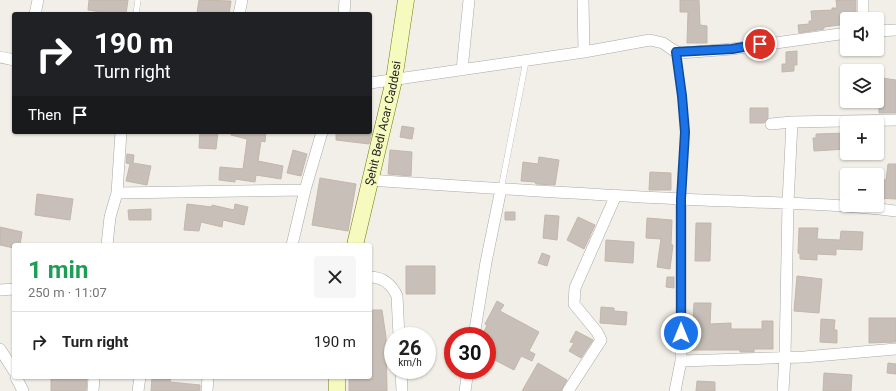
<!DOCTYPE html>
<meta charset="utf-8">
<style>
body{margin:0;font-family:Roboto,sans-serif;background:#f6f6f6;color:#222;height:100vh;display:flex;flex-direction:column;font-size:15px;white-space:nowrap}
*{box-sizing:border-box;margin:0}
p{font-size:13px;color:#767676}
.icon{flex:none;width:22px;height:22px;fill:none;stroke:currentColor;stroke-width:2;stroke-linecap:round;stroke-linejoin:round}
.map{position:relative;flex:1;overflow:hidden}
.sheet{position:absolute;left:12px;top:243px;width:360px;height:136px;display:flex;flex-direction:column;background:#fff;border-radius:4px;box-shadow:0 1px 3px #0004}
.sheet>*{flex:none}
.top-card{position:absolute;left:12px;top:12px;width:360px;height:122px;border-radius:4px;box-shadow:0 1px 3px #0004;background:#202124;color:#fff;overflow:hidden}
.tools{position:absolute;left:840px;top:12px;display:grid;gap:8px}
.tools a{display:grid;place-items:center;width:44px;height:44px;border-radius:4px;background:#fff;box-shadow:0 1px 3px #0004;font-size:20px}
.speed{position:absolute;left:384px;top:327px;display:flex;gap:8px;font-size:20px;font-weight:700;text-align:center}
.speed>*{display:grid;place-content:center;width:52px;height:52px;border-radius:50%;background:#fff;box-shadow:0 1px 3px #0004;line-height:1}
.speed small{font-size:10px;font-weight:400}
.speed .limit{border:6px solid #d22;background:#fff;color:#111}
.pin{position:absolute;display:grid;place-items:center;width:34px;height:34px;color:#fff;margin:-17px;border:2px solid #fff;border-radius:50%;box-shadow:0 1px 4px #0007}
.me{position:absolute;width:44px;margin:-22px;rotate:0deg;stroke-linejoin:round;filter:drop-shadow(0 0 3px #0008)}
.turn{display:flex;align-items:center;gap:14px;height:84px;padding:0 16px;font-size:18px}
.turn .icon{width:52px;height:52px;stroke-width:2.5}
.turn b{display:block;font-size:28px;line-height:34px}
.then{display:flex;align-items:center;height:38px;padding:0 16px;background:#0003;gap:8px;font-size:15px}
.round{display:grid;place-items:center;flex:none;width:42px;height:42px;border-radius:4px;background:#f6f6f6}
.head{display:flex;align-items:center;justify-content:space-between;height:68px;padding:0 16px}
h1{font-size:24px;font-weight:700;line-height:30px;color:#1e9e55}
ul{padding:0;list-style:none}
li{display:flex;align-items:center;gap:12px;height:60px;padding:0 16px;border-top:1px solid #e0e0e0}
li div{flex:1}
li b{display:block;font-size:15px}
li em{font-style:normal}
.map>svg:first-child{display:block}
.building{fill:#c7bfb8;stroke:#c4b6ab}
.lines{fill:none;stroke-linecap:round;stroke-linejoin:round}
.lane-casing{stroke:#a9a9a9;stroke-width:6}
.street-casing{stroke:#a9a9a9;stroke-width:12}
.secondary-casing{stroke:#707d05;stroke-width:17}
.lane{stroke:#fff;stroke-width:5.5}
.street{stroke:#fff;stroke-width:11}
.secondary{stroke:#f7fabf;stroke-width:16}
.route-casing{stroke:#114b97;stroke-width:10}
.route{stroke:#1a73e8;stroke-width:7}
.labels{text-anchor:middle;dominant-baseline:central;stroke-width:3;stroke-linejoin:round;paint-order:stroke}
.street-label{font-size:12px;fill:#222;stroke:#fff}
</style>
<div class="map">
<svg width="896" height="391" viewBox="0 0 896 391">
<rect width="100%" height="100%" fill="#f2efe9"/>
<path class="building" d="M89 0H128L126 14H114L88 10Z
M199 0 231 1 229 14 197 13Z
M680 0H699L700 25 707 26V43H687L688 12H680Z
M836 0H856V19H847V24L824 27V29L799 33 798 25 809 24V21H812L811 11 832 10V8H837Z
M797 51V65H794V71L782 72V64H786V52Z
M882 78 896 80V113H879V98Z
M750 108H768V118L764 123H750Z
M402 126 414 128 412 139 400 137Z
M200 132H218L216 149 199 148Z
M231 132H266L265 142 261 141 258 161 283 166 281 179 256 175 255 182 235 179V182L219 180 220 167 243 169 247 140V139L231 135Z
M336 132H372L369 144 336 140Z
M847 133V149L814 151 813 138H816V134Z
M293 150 307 154 301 176 287 173Z
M390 150 412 152 411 176 388 174Z
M127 154 134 155 133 163 151 166 147 185 126 181 130 164 126 163Z
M539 157 559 160 555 185 536 184 535 182 521 181 523 162 538 164Z
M888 164H896V199L877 198V179L886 180Z
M650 172 671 173V190H649Z
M320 178 356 184 348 231 312 225Z
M37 194 73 199 70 220 35 215Z
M187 204 212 207V205L234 210 235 204 248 207 244 225 223 220 222 227 201 222 199 231 184 230Z
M151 209V220H129L128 210Z
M505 212H515V220H505Z
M545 215 559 216 557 240 543 238Z
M578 217 595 225 584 249 567 240Z
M647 218 672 220 671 245H673L670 269 657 267 661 239 646 238Z
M696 223H711L710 261H695Z
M0 227 22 232 20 245H14V248L0 245Z
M799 228H818L817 239 840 240 841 231 863 232 862 250 836 249V255L817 254V260L800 259V254L798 253Z
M606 240 634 242 633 263 605 261Z
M542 253 550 256 547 266 538 263Z
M406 266H435V294H406Z
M797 276 822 279 819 313 794 311Z
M667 277H674V288L666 287Z
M497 301 504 305 500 311 539 332 529 351 535 354 532 361 521 356 514 370 487 356V336H482L487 325 485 324Z
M694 303H711L710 324 731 323V329H762V321H773V349H754V352H740V350H690L691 323H693Z
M601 307 614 308V311L627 312 626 325 600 323Z
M370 310H382L386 337 387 391H349V377H370Z
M869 318H896V342L869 343Z
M821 319 835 320 834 330H837V343L820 342Z
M576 331 593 340 581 358 569 351 574 343 570 342Z
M538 363 567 380 561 391H522Z
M888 363 896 364V374L887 373Z
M824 373 852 375 851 391H823Z
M51 377H87L86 391H51Z
M152 377H171L170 382 200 385V391H151Z
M697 381 715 382V391H696Z"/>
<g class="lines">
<g class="lane-casing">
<path id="lane" d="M136 14 138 0
M676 52 684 114 685 132 681 199
M501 189 526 61"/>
</g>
<g class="street-casing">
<path id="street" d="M583 0 584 52
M863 0V19
M35 14 38 0
M239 14 242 0
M344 14 345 0
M877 31 896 30
M0 57 14 60
M462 70 469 0
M370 83 584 52 650 40 663 43 673 50 680 53 732 49 847 33
M771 124 792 122
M370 180C474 187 577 194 681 199 753 203 825 202 896 211
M117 193 121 132
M107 245 110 217 117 193 305 190
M292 245 305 190 322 132
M370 277C383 277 392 285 397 296L399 336
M0 290 14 289
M474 336 486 262 501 189
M0 349 14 371
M681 361 804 357 896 349
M401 370 402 391
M16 377 23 391
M93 391 94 377
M138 391 140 377
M207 391 208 377
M465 391 468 370
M568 391 601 340 597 332 574 304 575 288 616 195
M675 391 681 361V199
M783 391 785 357 788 203 792 122 896 120"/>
</g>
<g class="secondary-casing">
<g id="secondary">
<path id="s1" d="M355 245 394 80 406 0"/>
<path d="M337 391V377"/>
</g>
</g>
<use href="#lane" class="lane"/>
<use href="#street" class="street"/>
<use href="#secondary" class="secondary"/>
</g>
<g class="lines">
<g class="route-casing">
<path id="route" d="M681 333V199L685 132 682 96 676 52 732 49 760 44"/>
</g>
<use href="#route" class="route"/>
</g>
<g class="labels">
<g class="street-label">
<text stroke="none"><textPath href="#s1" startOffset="125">Şehit Bedi Acar Caddesi</textPath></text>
</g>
</g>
</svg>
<div class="tools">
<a><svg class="icon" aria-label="sound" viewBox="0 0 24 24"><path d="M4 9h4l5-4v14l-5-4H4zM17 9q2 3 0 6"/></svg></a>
<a><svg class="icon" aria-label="layers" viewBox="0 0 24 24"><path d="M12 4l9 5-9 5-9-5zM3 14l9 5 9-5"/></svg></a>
<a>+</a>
<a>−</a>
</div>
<div class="speed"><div>26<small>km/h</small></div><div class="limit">30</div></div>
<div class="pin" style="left:760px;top:44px;background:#d93025"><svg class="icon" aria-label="arrive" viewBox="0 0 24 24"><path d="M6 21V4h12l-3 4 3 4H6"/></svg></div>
<svg class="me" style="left:681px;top:333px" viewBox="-20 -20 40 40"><circle r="17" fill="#1a73e8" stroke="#fff" stroke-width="3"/><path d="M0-11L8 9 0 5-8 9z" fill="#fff"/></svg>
<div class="top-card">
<div class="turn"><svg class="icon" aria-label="right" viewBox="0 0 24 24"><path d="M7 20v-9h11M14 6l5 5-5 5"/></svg><div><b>190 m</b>Turn right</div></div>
<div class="then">Then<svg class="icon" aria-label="arrive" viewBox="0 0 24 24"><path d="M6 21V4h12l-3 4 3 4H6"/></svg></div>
</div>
<section class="sheet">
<div class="head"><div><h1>1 min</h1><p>250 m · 11:07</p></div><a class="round"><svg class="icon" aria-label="close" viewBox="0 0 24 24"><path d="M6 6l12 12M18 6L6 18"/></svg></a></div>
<ul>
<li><svg class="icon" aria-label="right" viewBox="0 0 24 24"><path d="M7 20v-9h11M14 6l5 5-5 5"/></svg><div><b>Turn right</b></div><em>190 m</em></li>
</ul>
</section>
</div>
